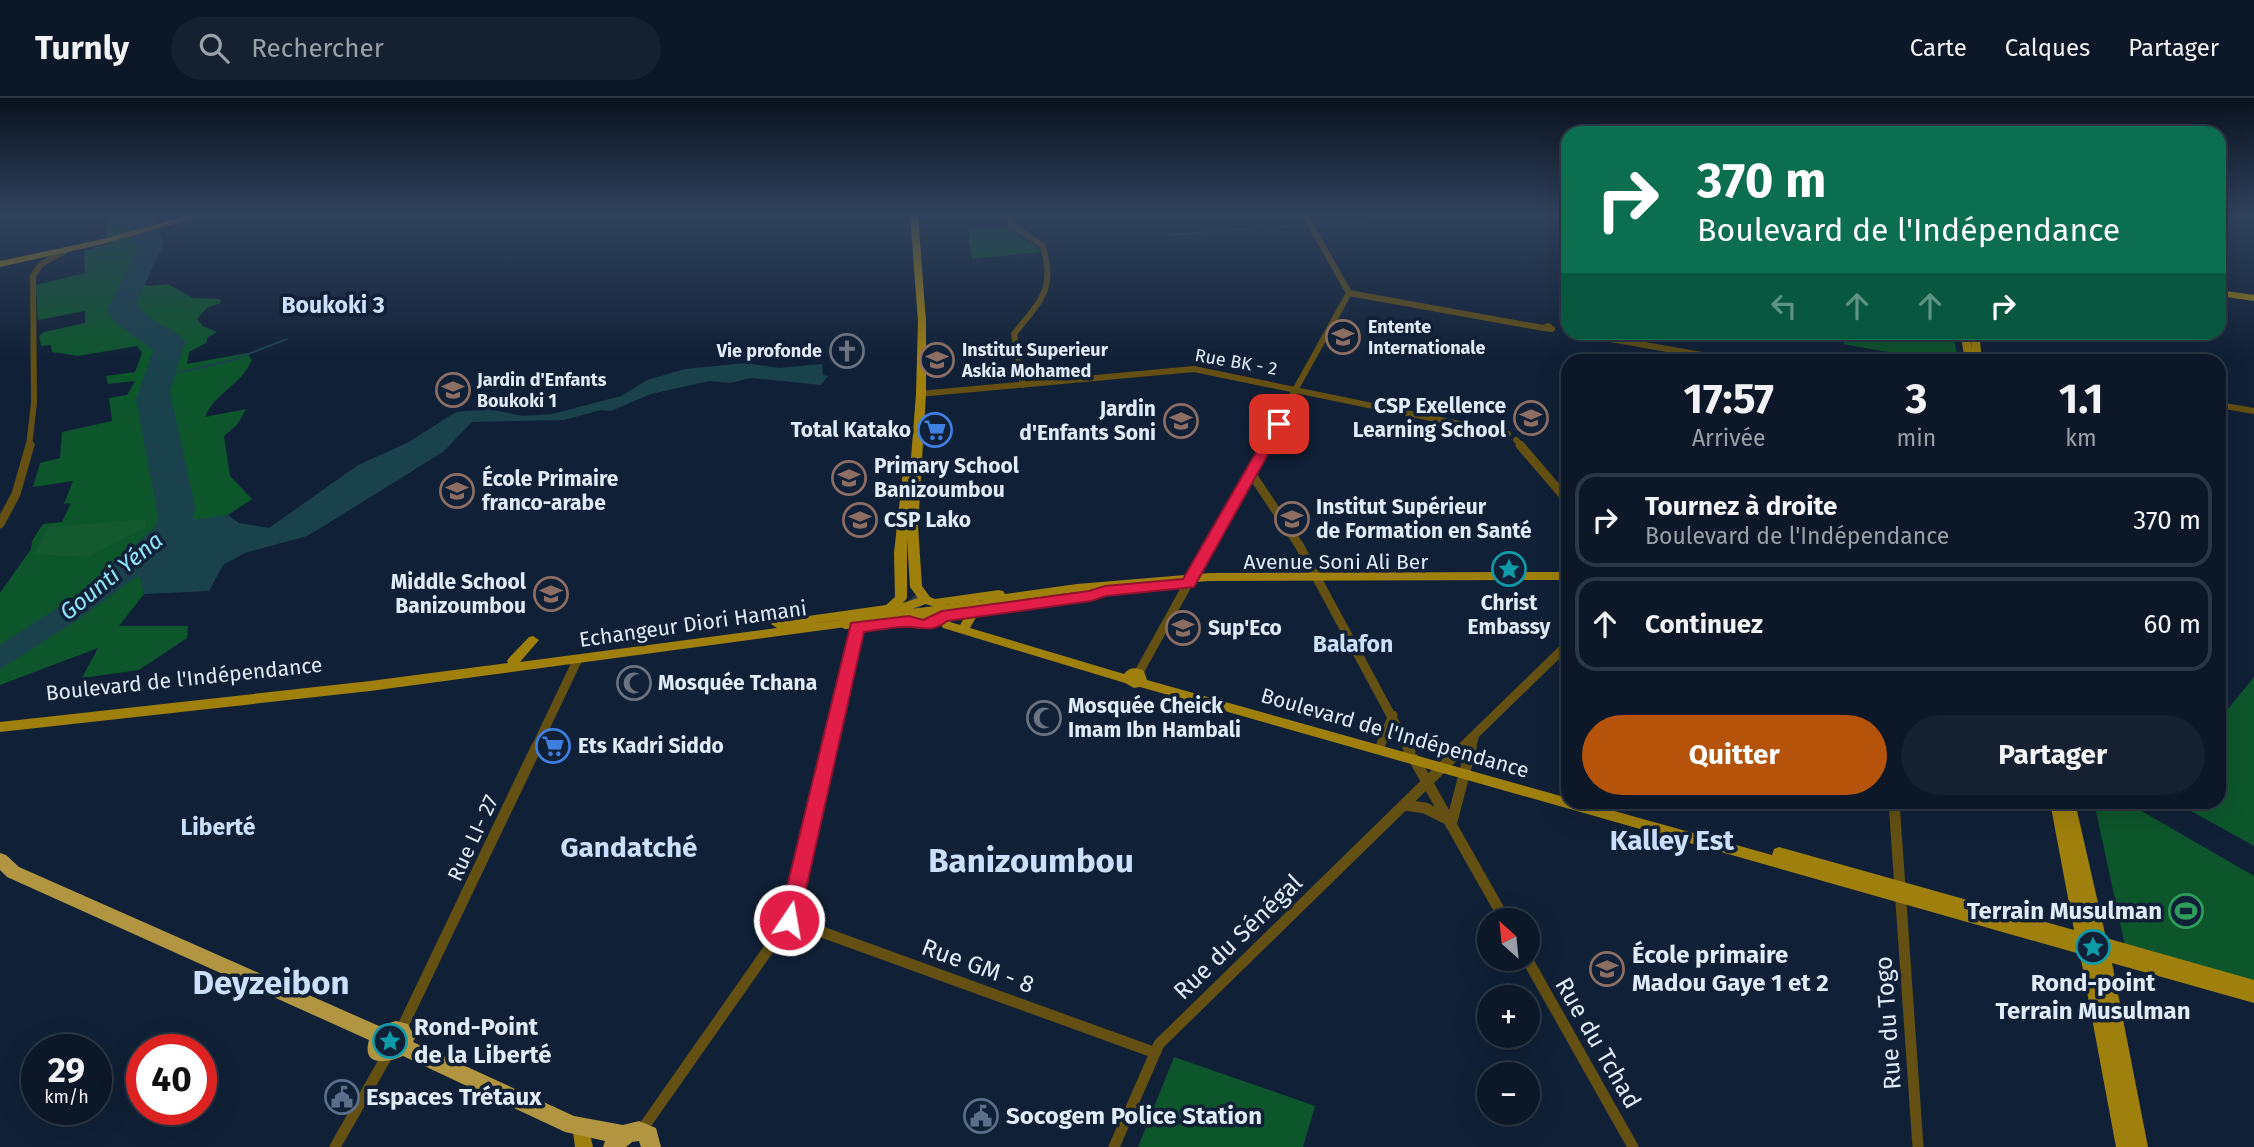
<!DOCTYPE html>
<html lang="fr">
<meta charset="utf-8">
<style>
body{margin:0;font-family:"Fira Sans",sans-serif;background:#152130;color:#f1f3f6;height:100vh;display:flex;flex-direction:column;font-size:26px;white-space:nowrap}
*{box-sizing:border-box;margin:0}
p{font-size:23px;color:#9aa0a8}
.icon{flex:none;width:38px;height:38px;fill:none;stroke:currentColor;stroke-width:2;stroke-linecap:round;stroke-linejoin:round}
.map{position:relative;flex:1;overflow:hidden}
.drawer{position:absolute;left:1561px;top:256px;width:665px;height:455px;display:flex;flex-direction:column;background:#0c1828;border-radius:21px;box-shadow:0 7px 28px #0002,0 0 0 2px #2c3745}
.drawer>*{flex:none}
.guide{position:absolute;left:1561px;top:28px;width:665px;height:214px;border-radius:21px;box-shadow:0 7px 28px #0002,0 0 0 2px #2c3745;background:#0b6e4f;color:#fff;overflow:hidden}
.needle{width:46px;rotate:333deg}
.controls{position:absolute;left:1477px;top:810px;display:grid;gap:14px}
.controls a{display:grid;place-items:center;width:63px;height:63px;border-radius:50%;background:#0c1828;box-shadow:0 7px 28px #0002,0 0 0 2px #2c3745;font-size:35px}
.speed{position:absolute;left:21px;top:936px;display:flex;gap:14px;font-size:35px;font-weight:700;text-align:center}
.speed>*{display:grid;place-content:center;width:91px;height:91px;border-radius:50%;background:#0c1828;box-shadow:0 7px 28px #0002,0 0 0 2px #2c3745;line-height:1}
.speed small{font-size:18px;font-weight:400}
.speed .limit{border:10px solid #d22;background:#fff;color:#111}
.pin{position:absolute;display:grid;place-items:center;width:60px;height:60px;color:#fff;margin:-30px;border-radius:14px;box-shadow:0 4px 10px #0006}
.me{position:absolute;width:77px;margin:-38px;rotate:12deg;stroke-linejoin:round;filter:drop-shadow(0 0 5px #0008)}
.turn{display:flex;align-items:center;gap:24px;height:147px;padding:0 21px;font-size:32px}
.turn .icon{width:91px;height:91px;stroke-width:2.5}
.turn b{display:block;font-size:49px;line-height:60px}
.lanes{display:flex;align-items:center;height:66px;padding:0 21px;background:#0003;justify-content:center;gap:35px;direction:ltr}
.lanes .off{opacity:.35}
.eta{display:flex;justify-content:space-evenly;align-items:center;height:119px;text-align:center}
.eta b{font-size:42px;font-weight:700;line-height:49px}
.action{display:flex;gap:14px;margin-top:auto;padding:14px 21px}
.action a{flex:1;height:80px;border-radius:42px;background:#b45309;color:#fff;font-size:28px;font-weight:700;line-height:80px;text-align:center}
.action a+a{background:#152130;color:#f1f3f6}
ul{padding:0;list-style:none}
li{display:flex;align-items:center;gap:21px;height:94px;margin:0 14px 10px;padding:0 7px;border:4px solid #2c3745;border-radius:21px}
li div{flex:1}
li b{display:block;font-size:26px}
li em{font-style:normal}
header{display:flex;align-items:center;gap:42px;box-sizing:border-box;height:98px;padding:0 35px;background:#0c1828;border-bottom:2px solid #2c3745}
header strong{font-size:33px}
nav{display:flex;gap:38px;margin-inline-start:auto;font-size:24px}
.search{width:490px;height:63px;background:#152130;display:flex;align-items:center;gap:18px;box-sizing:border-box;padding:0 24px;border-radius:38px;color:#9aa0a8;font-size:26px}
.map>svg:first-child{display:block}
.green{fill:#0d562c}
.forest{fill:#14592f}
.water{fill:#1a424d}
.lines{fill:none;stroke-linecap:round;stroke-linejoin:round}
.stream{stroke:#1a424d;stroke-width:2}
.river{stroke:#1a424d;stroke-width:8}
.major-tunnel{stroke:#2f3e53;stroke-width:12;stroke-dasharray:12 6;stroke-linecap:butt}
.minor-far2{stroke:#635012;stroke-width:6}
.minor-far1{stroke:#635012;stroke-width:9}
.minor{stroke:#635012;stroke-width:11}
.major{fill:#a0800d;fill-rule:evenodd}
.highway{fill:#b19541;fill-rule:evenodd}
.major-bridge{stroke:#a0800d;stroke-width:12}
.route{fill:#e11d48;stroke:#92132f;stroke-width:2}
.labels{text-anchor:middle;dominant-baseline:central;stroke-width:7;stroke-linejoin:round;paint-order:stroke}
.far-poi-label{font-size:18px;font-weight:bold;fill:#e0ebfa;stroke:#102036;text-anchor:start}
.far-street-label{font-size:18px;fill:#e0ebfa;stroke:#102036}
.poi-label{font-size:21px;font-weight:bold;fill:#e0ebfa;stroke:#102036;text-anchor:start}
.street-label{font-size:21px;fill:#e0ebfa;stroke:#102036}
.far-district-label{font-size:23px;font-weight:bold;fill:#cbe0ff;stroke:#102036}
.water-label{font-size:23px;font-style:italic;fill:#8ee5fd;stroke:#102036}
.neighbourhood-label{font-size:23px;font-weight:bold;fill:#cbe0ff;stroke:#102036}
.near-poi-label{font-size:24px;font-weight:bold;fill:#e0ebfa;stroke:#102036;text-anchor:start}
.near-street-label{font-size:24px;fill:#e0ebfa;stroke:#102036}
.district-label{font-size:28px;font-weight:bold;fill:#cbe0ff;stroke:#102036}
.near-district-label{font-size:33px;font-weight:bold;fill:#cbe0ff;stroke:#102036}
</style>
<header>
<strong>Turnly</strong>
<div class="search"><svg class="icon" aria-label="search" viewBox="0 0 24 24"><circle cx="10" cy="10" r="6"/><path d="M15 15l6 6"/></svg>Rechercher</div>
<nav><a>Carte</a><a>Calques</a><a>Partager</a></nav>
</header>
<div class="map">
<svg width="2254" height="1049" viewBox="0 0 2254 1049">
<rect width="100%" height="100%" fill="#102036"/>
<path class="green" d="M120 117H154L156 127 105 140 109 121Z
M1005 129 1039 150 1040 154 972 161 968 131Z
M131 138 139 149 125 178 148 188 168 186 193 200 220 201 221 205 207 210 197 221 203 228 217 234 208 239 206 245 189 254 187 266 247 255 252 262C240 289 216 293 205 319L246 311 237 327 224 338 230 378 252 401 228 417 217 419 140 476 144 496 119 528H188L187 540 139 572 82 580 98 550 0 587V495L31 451 32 443 43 426 62 424 71 405 64 406 73 383 33 389 40 365 60 360 62 334 112 323 109 300 127 297 135 283 108 286 106 278 135 274 142 255 137 248 78 258 52 254 51 247 41 248 39 238 44 234 85 225V213L38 222 36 187 85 175 84 153Z
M1853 235H1953L1958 262H1932L1843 246Z
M2254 579V748L2175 704H2219V622Z
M2094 704H2126L2254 778V884L2125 848Z
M1174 959 1315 1008 1303 1049H1138Z"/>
<path class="forest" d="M146 421 145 429 88 459 34 456 48 429Z"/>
<path class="water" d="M158 131 164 145 137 203C142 223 174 228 185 244L170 294 195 408 193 422 228 417 239 425 269 430 358 367 407 345 456 314 489 311 522 318 552 316 621 298 647 282 685 271 745 265 779 270 822 266 823 277 828 278 821 287 751 280 730 285 709 283 651 296 611 313 601 312 564 322 472 324 443 354 327 426 307 438 245 455 223 467 209 493 144 496 139 477 76 523 0 571V547L86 491 156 428 158 418 136 302 153 252 115 224 107 213 138 152 131 138Z"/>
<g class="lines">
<path class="stream" d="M1402 121 1432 119
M1360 123 1396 121
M1314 126 1354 124
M1265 130 1306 127
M1218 133 1259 130
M1170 137 1212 134
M175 275 230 263 287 241"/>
<path class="river" d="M147 117 141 130 149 141"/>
<path class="major-tunnel" d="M912 500 924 514 951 524"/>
<path class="minor-far2" d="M1009 117 1011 127 1042 147C1057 191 1040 203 1014 236L1023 287
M1305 117 1349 195
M1349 195 1543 230
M1548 228 1552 231 1543 230Z
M1571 234 1730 262
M919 296 1194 271 1508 336
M2219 307 2254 313
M1516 342 1522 348
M29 348 34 305 33 178 41 166 65 153
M1264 348 1349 195"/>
<path class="minor-far1" d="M1520 347 1568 403
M1251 375 1299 447 1409 651
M0 426 16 396 30 347
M1138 576 1265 347
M535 651 577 563
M829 651 857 529
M1379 651 1393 617
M1460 651 1568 546
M1471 651 1474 640"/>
<path class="minor" d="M1408 650 1410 654
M1414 661 1505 822
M1894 704 1918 1049
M1404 707 1425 710 1445 720
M1451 727 1471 650
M789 822 1153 954
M1527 861 1633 1049
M401 932 536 650
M641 1033 789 822 829 650
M335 1049 388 956
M1114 1049 1159 946 1462 650"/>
<path class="major" d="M190 117H205L103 146 0 169V163L99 142Z
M910 117H918L926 223V296L918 428 922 488 930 499 935 501 999 492 1003 493 1005 496 1077 486 1209 475 1568 474V482L1209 483 1110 491 1109 496 1105 497 1040 508 1034 504 1036 501 1076 494 992 506 988 505 986 502 946 507 949 515C937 533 915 537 900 520L902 513 802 527 846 521 850 522 852 525 846 529 370 593 0 634V624L370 583 508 565 507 563 509 560 529 539 533 538 539 542 520 564 777 530 771 526 773 523 886 507 895 499 894 455 904 363 905 361 911 360 916 296 918 223ZM907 440 910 489 918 500 903 505 907 500ZM926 506 935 509 937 515C930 523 922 525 912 519L914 510Z
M2219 192 2254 197V203L2219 198Z
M1960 234H1969L1972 251 1970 234H1979L1982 262H1965Z
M973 510 979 514 970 530 1124 576C1129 569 1137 569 1144 573L1147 582 1568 700V704H1582L1772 757 1774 751 1779 749 2074 832 2050 704H2075L2106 840 2254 882V905L2112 865 2148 1049H2116L2080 856 1140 589 1134 590 1125 585 943 530 941 527 947 523 960 527 969 511Z
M582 1025 588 1028 593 1049H575L573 1034 576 1028Z"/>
<path class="highway" d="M0 755 6 757 19 769 379 928 396 923 408 926 415 940 413 944 574 1018 623 1027 639 1023 656 1030 661 1049H641L639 1043 632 1044 626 1049H603L605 1043 565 1034 403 958C387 965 361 969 369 942L7 779 0 772Z"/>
<path class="major-bridge" d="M846 525 993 507"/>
</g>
<linearGradient id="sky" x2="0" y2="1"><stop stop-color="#09121e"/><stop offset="0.44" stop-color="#31425d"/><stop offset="1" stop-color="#31425d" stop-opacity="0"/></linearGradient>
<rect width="2254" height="264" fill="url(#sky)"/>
<path class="route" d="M1274 323 1285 326 1194 489 1106 498 1091 503 947 523C933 534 925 530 909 529 895 528 878 532 864 534L799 822 796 828 789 830 782 828 779 822 851 525 909 518 923 522 942 513 1089 493 1105 488 1183 481Z"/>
<defs>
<g id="university-ring" transform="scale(1.75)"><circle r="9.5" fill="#102036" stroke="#8d6e63" stroke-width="1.5"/><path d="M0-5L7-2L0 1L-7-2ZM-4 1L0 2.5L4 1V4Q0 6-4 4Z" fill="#8d6e63"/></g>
<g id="church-ring" transform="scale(1.75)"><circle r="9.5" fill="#102036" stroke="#6b7280" stroke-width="1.5"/><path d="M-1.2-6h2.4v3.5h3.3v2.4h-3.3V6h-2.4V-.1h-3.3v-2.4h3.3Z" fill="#6b7280"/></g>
<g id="school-ring" transform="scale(1.75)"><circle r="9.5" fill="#102036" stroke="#8d6e63" stroke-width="1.5"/><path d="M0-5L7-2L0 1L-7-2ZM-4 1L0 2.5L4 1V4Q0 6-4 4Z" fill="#8d6e63"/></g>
<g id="supermarket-ring" transform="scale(1.75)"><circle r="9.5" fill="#102036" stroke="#3f7fe0" stroke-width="1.5"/><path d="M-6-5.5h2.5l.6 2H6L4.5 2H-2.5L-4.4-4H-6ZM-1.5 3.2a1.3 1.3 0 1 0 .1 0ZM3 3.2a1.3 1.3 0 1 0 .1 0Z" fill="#3f7fe0"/></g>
<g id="sight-ring" transform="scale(1.75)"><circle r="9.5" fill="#102036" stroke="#0f9aa8" stroke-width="1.5"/><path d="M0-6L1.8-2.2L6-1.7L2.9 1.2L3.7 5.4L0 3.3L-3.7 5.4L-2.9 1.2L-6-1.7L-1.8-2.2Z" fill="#0f9aa8"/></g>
<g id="mosque-ring" transform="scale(1.75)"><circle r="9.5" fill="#102036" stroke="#6b7280" stroke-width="1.5"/><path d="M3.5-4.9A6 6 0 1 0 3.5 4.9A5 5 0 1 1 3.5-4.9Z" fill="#6b7280"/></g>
<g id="stadium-ring" transform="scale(1.75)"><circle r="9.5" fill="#102036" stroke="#2e9e5b" stroke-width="1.5"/><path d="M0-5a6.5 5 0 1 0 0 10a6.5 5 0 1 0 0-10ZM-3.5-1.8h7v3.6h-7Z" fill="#2e9e5b"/></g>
<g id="civic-ring" transform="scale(1.75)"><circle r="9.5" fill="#102036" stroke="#5c6f8a" stroke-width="1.5"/><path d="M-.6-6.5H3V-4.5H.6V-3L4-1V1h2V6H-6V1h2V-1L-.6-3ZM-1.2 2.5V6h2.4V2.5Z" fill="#5c6f8a"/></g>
</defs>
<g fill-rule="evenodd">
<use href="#university-ring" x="1343" y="239"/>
<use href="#church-ring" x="847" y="253"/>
<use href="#university-ring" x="937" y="262"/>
<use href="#school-ring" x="453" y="292"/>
<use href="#school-ring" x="1531" y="320"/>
<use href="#school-ring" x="1181" y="323"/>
<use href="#supermarket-ring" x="935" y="332"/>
<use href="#school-ring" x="849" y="380"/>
<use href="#school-ring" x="457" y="393"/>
<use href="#university-ring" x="1292" y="421"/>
<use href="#school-ring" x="860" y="422"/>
<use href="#sight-ring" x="1509" y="471"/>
<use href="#school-ring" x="551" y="496"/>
<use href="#university-ring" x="1183" y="530"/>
<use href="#mosque-ring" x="634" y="585"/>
<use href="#mosque-ring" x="1044" y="620"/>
<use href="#supermarket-ring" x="553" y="648"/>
<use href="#stadium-ring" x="2186" y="813"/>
<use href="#sight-ring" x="2093" y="849"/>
<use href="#school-ring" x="1607" y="871"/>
<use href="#sight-ring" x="390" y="943"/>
<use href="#civic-ring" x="342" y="999"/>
<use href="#civic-ring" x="981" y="1018"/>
</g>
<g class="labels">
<g class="far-poi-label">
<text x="1368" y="229">Entente<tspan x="1368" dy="21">Internationale</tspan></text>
<text x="962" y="252">Institut Superieur<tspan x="962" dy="21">Askia Mohamed</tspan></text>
<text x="822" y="253" text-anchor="end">Vie profonde</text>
<text x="477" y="282">Jardin d'Enfants<tspan x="477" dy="21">Boukoki 1</tspan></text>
</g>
<g class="far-street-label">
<text transform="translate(1236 264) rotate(10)">Rue BK - 2</text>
</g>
<g class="poi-label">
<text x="1506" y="308" text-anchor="end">CSP Exellence<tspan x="1506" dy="24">Learning School</tspan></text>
<text x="1156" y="311" text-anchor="end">Jardin<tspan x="1156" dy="24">d'Enfants Soni</tspan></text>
<text x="911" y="332" text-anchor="end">Total Katako</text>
<text x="874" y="368">Primary School<tspan x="874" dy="24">Banizoumbou</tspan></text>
<text x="482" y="381">École Primaire<tspan x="482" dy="24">franco-arabe</tspan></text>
<text x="1316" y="409">Institut Supérieur<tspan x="1316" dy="24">de Formation en Santé</tspan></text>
<text x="884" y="422">CSP Lako</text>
<text x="526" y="484" text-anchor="end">Middle School<tspan x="526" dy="24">Banizoumbou</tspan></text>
<text x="1509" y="505" text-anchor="middle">Christ<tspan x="1509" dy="24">Embassy</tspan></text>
<text x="1208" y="530">Sup'Eco</text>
<text x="658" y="585">Mosquée Tchana</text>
<text x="1068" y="608">Mosquée Cheick<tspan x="1068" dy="24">Imam Ibn Hambali</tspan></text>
<text x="578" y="648">Ets Kadri Siddo</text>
</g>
<g class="street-label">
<text x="1336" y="464">Avenue Soni Ali Ber</text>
<text transform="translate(693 526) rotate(-8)">Echangeur Diori Hamani</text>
<text transform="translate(184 581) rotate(-6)">Boulevard de l'Indépendance</text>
<text transform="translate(1395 635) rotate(16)">Boulevard de l'Indépendance</text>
<text transform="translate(473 740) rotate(-65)">Rue LI- 27</text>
</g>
<g class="far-district-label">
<text x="333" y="207">Boukoki 3</text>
</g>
<g class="water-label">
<text transform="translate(111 478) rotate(-39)">Gounti Yéna</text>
</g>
<g class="neighbourhood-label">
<text x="1353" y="546">Balafon</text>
<text x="218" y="729">Liberté</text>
</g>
<g class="near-poi-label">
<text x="2162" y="813" text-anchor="end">Terrain Musulman</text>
<text x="1632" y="857">École primaire<tspan x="1632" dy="28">Madou Gaye 1 et 2</tspan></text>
<text x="2093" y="885" text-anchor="middle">Rond-point<tspan x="2093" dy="28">Terrain Musulman</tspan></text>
<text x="414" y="929">Rond-Point<tspan x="414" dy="28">de la Liberté</tspan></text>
<text x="366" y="999">Espaces Trétaux</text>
<text x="1006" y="1018">Socogem Police Station</text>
</g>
<g class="near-street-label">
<text transform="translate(1238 839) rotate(-44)">Rue du Sénégal</text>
<text transform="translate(978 868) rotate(20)">Rue GM - 8</text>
<text transform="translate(1888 925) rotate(-94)">Rue du Togo</text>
<text transform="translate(1598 945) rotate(60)">Rue du Tchad</text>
</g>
<g class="district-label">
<text x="1672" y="742">Kalley Est</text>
<text x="629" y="749">Gandatché</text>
</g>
<g class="near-district-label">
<text x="1031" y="763">Banizoumbou</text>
<text x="271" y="885">Deyzeibon</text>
</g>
</g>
</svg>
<div class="controls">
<a><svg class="needle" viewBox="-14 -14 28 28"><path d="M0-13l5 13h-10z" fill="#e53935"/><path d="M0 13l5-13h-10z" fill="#9aa0a8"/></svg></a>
<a>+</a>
<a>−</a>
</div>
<div class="speed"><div>29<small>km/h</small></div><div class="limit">40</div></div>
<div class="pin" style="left:1279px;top:326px;background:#d93025"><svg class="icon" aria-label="arrive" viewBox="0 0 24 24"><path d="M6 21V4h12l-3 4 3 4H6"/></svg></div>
<svg class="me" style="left:789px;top:822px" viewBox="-20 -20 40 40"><circle r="17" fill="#e11d48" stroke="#fff" stroke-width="3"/><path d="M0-11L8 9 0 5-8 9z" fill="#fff"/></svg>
<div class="guide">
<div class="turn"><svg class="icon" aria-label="right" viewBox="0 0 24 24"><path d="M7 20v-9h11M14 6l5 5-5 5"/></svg><div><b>370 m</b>Boulevard de l'Indépendance</div></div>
<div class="lanes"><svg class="icon off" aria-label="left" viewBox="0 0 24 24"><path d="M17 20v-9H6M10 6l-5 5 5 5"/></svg><svg class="icon off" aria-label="ahead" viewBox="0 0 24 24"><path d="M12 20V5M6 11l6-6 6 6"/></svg><svg class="icon off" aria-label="ahead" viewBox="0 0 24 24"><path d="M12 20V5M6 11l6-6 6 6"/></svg><svg class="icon" aria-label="right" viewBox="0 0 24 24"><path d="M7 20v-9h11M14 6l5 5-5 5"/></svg></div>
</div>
<section class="drawer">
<div class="eta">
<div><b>17:57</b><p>Arrivée</p></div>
<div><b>3</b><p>min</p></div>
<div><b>1.1</b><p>km</p></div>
</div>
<ul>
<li><svg class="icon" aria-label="right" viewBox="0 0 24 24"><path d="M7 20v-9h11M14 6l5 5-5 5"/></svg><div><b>Tournez à droite</b><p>Boulevard de l'Indépendance</p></div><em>370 m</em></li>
<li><svg class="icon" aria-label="ahead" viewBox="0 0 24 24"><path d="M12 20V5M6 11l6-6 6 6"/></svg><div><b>Continuez</b></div><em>60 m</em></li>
</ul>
<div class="action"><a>Quitter</a><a>Partager</a></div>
</section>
</div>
